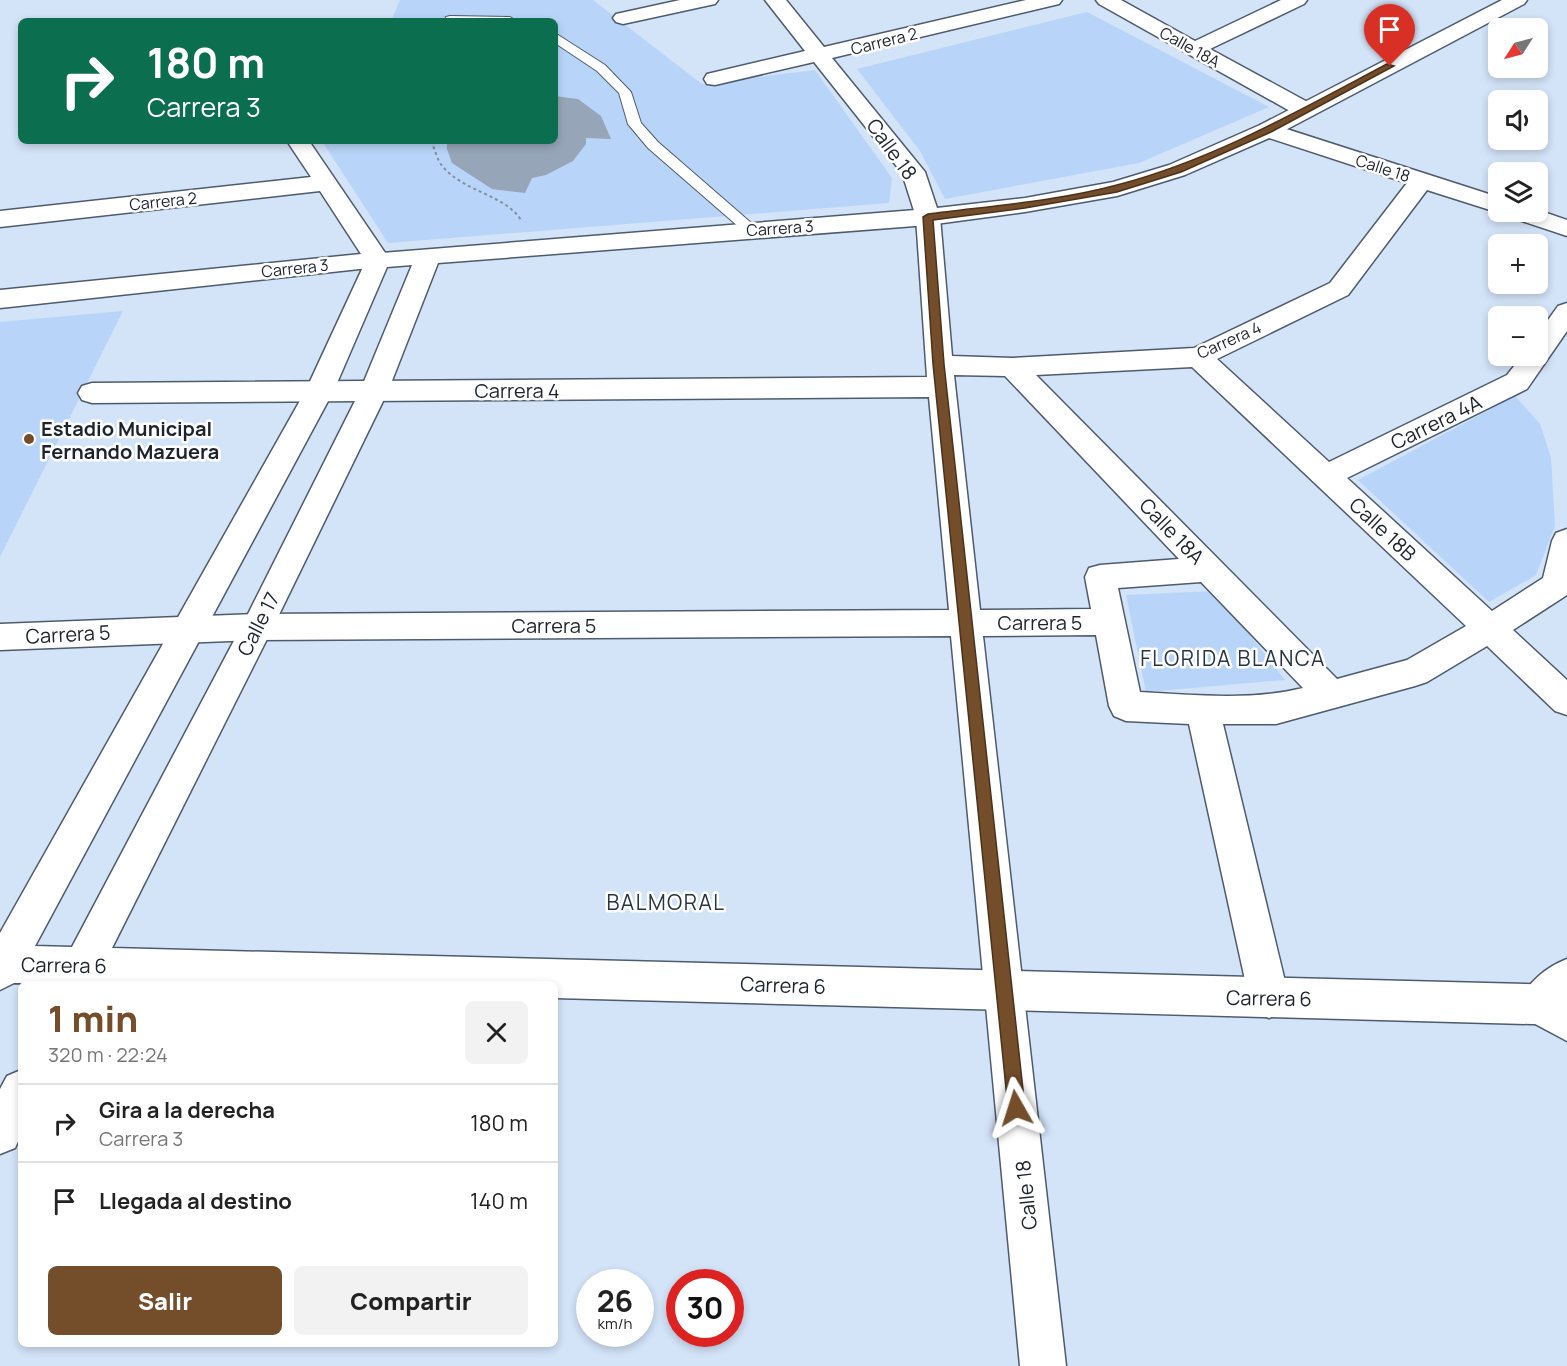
<!DOCTYPE html>
<html lang="es">
<meta charset="utf-8">
<style>
body{margin:0;font-family:Manrope,sans-serif;background:#f2f2f2;color:#222;height:100vh;display:flex;flex-direction:column;font-size:22px;white-space:nowrap}
*{box-sizing:border-box;margin:0}
p{font-size:20px;color:#767676}
.icon{flex:none;width:33px;height:33px;fill:none;stroke:currentColor;stroke-width:2;stroke-linecap:round;stroke-linejoin:round}
.map{position:relative;flex:1;overflow:hidden}
.panel{position:absolute;left:18px;top:981px;width:540px;height:366px;display:flex;flex-direction:column;background:#fff;border-radius:9px;box-shadow:0 3px 9px #0003}
.panel>*{flex:none}
.banner{position:absolute;left:18px;top:18px;width:540px;height:126px;border-radius:9px;box-shadow:0 3px 9px #0003;background:#0b6e4f;color:#fff;overflow:hidden}
.needle{width:39px;rotate:234deg}
.fabs{position:absolute;left:1488px;top:18px;display:grid;gap:12px}
.fabs a{display:grid;place-items:center;width:60px;height:60px;border-radius:9px;background:#fff;box-shadow:0 3px 9px #0003;font-size:30px}
.speed{position:absolute;left:576px;top:1269px;display:flex;gap:12px;font-size:30px;font-weight:700;text-align:center}
.speed>*{display:grid;place-content:center;width:78px;height:78px;border-radius:50%;background:#fff;box-shadow:0 3px 9px #0003;line-height:1}
.speed small{font-size:15px;font-weight:400}
.speed .limit{border:9px solid #d22;background:#fff;color:#111}
.pin{position:absolute;display:grid;place-items:center;width:51px;height:51px;color:#fff;margin:-62px -26px;border-radius:50% 50% 50% 0;rotate:-45deg;box-shadow:0 0 6px #0007}
.pin .icon{rotate:45deg}
.me{position:absolute;width:66px;margin:-33px;rotate:354deg;stroke-linejoin:round;filter:drop-shadow(0 0 4px #0008)}
.turn{display:flex;align-items:center;gap:21px;height:126px;padding:0 30px;font-size:27px}
.turn .icon{width:78px;height:78px;stroke-width:2.5}
.turn b{display:block;font-size:42px;line-height:51px}
.round{display:grid;place-items:center;flex:none;width:63px;height:63px;border-radius:9px;background:#f2f2f2}
.head{display:flex;align-items:center;justify-content:space-between;height:102px;padding:0 30px}
h1{font-size:36px;font-weight:800;line-height:45px;color:#744d2b}
.button{display:flex;gap:12px;margin-top:auto;padding:12px 30px}
.button a{flex:1;height:69px;border-radius:9px;background:#744d2b;color:#fff;font-size:24px;font-weight:800;line-height:69px;text-align:center}
.button a+a{background:#f2f2f2;color:#222}
ul{padding:0;list-style:none}
li{display:flex;align-items:center;gap:18px;height:78px;padding:0 30px;border-top:2px solid #e0e0e0}
li div{flex:1}
li b{display:block;font-size:22px}
li em{font-style:normal}
.map>svg:first-child{display:block}
.green{fill:#b8d5f9}
.building{fill:#96a5b8}
.lines{fill:none;stroke-linecap:round;stroke-linejoin:round}
.service-casing{stroke:#4e5b6d;stroke-width:2}
.minor-casing{stroke:#4e5b6d;stroke-width:3}
.tertiary-casing{stroke:#4e5b6d;stroke-width:3}
.path{stroke:#838f9e;stroke-width:2;stroke-dasharray:3 3;stroke-linecap:butt}
.service{fill:#fff;fill-rule:evenodd}
.minor{fill:#fff;fill-rule:evenodd}
.tertiary{fill:#fff;fill-rule:evenodd}
.route{fill:#744d2b;stroke:#4b321c;stroke-width:1.5}
.poi-dot{fill:#744d2b;stroke:#fff;stroke-width:2}
.labels{text-anchor:middle;dominant-baseline:central;stroke-width:5;stroke-linejoin:round;paint-order:stroke}
.far-street-label{font-size:16px;fill:#1d232b;stroke:#fff}
.street-label{font-size:20px;fill:#1d232b;stroke:#fff}
.poi-label{font-size:20px;font-weight:bold;fill:#1d232b;stroke:#fff;text-anchor:start}
.neighbourhood-label{font-size:21px;letter-spacing:1.5px;fill:#283444;stroke:#fff}
</style>
<div class="map">
<svg width="1567" height="1366" viewBox="0 0 1567 1366">
<rect width="100%" height="100%" fill="#d3e3f8"/>
<path class="green" d="M400 0H593L702 84 815 70 892 178 889 203 388 243 322 141H555V21H391Z
M1087 12 1269 107 1139 163 945 199 920 151 857 69Z
M123 311 0 557V322Z
M1515 396 1540 424 1551 458 1555 526 1536 575 1489 602 1358 480Z
M1215 591 1285 680 1146 692 1126 595Z"/>
<path class="building" d="M555 96 578 99 601 116 611 139 586 138V144L573 161 546 175 532 178 525 193 492 189 452 163 447 149V141H555Z"/>
<g class="lines">
<g class="service-casing">
<path id="service" d="M450 16 510 17 516 21H445L446 17Z
M555 33 605 65 631 92 641 123 658 142 757 228 759 231 757 234H747L648 148 628 124 619 93 597 71 555 43Z"/>
</g>
<g class="minor-casing">
<path id="minor" d="M680 0H718L715 4 623 24 616 22 613 18 616 14Z
M765 0H786L824 47 1026 0H1062L1059 4 832 58 925 172 940 217 952 356 1012 358 1194 348 1330 283 1407 183 1260 135 1257 130 1260 125 1268 123 1498 197V212H1502L1490 210 1427 190 1348 295 1217 359 1329 462 1507 375 1522 356H1538V334L1558 306 1567 303V331L1527 389 1347 478 1492 611 1543 578 1552 541 1556 533 1567 529V595L1513 630 1567 680V715L1555 711 1487 646 1427 682 1415 686 1276 724H1223L1289 998 1283 1012 1269 1018 1255 1012 1249 998 1189 724 1126 721 1114 716 1109 706 1096 635 983 636 1066 1366H1020L951 636 257 640 0 650V624L257 614 949 610 929 397 92 403 82 400 78 393 82 386 92 383 927 377 916 217 902 173 814 62 715 85 707 84 704 79 707 74 805 51ZM1192 367 1466 626 1407 660 1337 679 1036 375ZM954 375 1005 376 1179 559 1100 565 1089 568 1085 577 1091 609 980 610ZM1201 582 1303 688C1250 701 1194 695 1140 692L1118 588Z
M1096 0H1121L1195 41 1281 0H1307L1304 4 1210 49 1313 105 1316 110 1313 115 1305 117 1297 115 1099 4Z
M287 141H309L390 260 387 266 0 308V290L361 254 320 191 0 227V211L311 177Z
M1538 210 1567 220V236L1510 217 1506 212Z
M1567 959V1041L1524 1018 1518 1004C1527 983 1546 967 1567 959Z"/>
</g>
<g class="tertiary-casing">
<path id="tertiary" d="M1502 0H1527L1524 4 1276 135 1185 175 1117 196 1025 212 928 225 438 263 388 391 273 627 112 948 1567 985V1025L555 998V984L14 983 0 990V933L306 390 369 254 928 209 1025 198 1113 182 1169 165 1260 125ZM412 265 360 391 246 618 72 947 35 946 334 390 387 267Z
M21 1070V1135L15 1148 0 1154V1089L7 1076Z"/>
</g>
<path class="path" d="M431 141C435 149 437 160 443 167 465 192 505 195 521 220"/>
<use href="#service" class="service"/>
<use href="#minor" class="minor"/>
<use href="#tertiary" class="tertiary"/>
</g>
<path class="route" d="M1387 64 1394 66 1271 132 1181 172 1117 192 1025 208 933 220 944 364 1025 1108 1022 1114 1016 1117 1010 1114 1008 1108 933 364 923 217 928 214C989 206 1058 201 1117 185 1213 160 1300 110 1387 64Z"/>
<circle class="poi-dot" cx="29" cy="439" r="6"/>
<g class="labels">
<g class="far-street-label">
<text transform="translate(884 41) rotate(-14)">Carrera 2</text>
<text transform="translate(1190 47) rotate(29)">Calle 18A</text>
<text transform="translate(1383 168) rotate(18)">Calle 18</text>
<text transform="translate(163 201) rotate(-6)">Carrera 2</text>
<text transform="translate(780 228) rotate(-4)">Carrera 3</text>
<text transform="translate(295 268) rotate(-6)">Carrera 3</text>
<text transform="translate(1229 340) rotate(-24)">Carrera 4</text>
</g>
<g class="street-label">
<text transform="translate(892 149) rotate(54)">Calle 18</text>
<text x="517" y="390">Carrera 4</text>
<text transform="translate(1436 422) rotate(-26)">Carrera 4A</text>
<text transform="translate(1383 529) rotate(43)">Calle 18B</text>
<text transform="translate(1172 531) rotate(46)">Calle 18A</text>
<text x="1040" y="622">Carrera 5</text>
<text transform="translate(258 624) rotate(-63)">Calle 17</text>
<text x="554" y="625">Carrera 5</text>
<text transform="translate(68 634) rotate(-3)">Carrera 5</text>
<text transform="translate(64 965) rotate(1)">Carrera 6</text>
<text transform="translate(783 985) rotate(2)">Carrera 6</text>
<text transform="translate(1269 998) rotate(1)">Carrera 6</text>
<text transform="translate(1026 1195) rotate(-96)">Calle 18</text>
</g>
<g class="poi-label">
<text x="41" y="428">Estadio Municipal<tspan x="41" dy="23">Fernando Mazuera</tspan></text>
</g>
<g class="neighbourhood-label">
<text x="1233" y="658">FLORIDA BLANCA</text>
<text x="666" y="902">BALMORAL</text>
</g>
</g>
</svg>
<div class="fabs">
<a><svg class="needle" viewBox="-14 -14 28 28"><path d="M0-13l5 13h-10z" fill="#e53935"/><path d="M0 13l5-13h-10z" fill="#767676"/></svg></a>
<a><svg class="icon" aria-label="sound" viewBox="0 0 24 24"><path d="M4 9h4l5-4v14l-5-4H4zM17 9q2 3 0 6"/></svg></a>
<a><svg class="icon" aria-label="layers" viewBox="0 0 24 24"><path d="M12 4l9 5-9 5-9-5zM3 14l9 5 9-5"/></svg></a>
<a>+</a>
<a>−</a>
</div>
<div class="speed"><div>26<small>km/h</small></div><div class="limit">30</div></div>
<div class="pin" style="left:1390px;top:66px;background:#d93025"><svg class="icon" aria-label="arrive" viewBox="0 0 24 24"><path d="M6 21V4h12l-3 4 3 4H6"/></svg></div>
<svg class="me" style="left:1016px;top:1108px" viewBox="-20 -20 40 40"><path d="M0-17L14 15 0 8-14 15z" fill="#744d2b" stroke="#fff" stroke-width="4"/></svg>
<div class="banner">
<div class="turn"><svg class="icon" aria-label="right" viewBox="0 0 24 24"><path d="M7 20v-9h11M14 6l5 5-5 5"/></svg><div><b>180 m</b>Carrera 3</div></div>
</div>
<section class="panel">
<div class="head"><div><h1>1 min</h1><p>320 m · 22:24</p></div><a class="round"><svg class="icon" aria-label="close" viewBox="0 0 24 24"><path d="M6 6l12 12M18 6L6 18"/></svg></a></div>
<ul>
<li><svg class="icon" aria-label="right" viewBox="0 0 24 24"><path d="M7 20v-9h11M14 6l5 5-5 5"/></svg><div><b>Gira a la derecha</b><p>Carrera 3</p></div><em>180 m</em></li>
<li><svg class="icon" aria-label="arrive" viewBox="0 0 24 24"><path d="M6 21V4h12l-3 4 3 4H6"/></svg><div><b>Llegada al destino</b></div><em>140 m</em></li>
</ul>
<div class="button"><a>Salir</a><a>Compartir</a></div>
</section>
</div>
